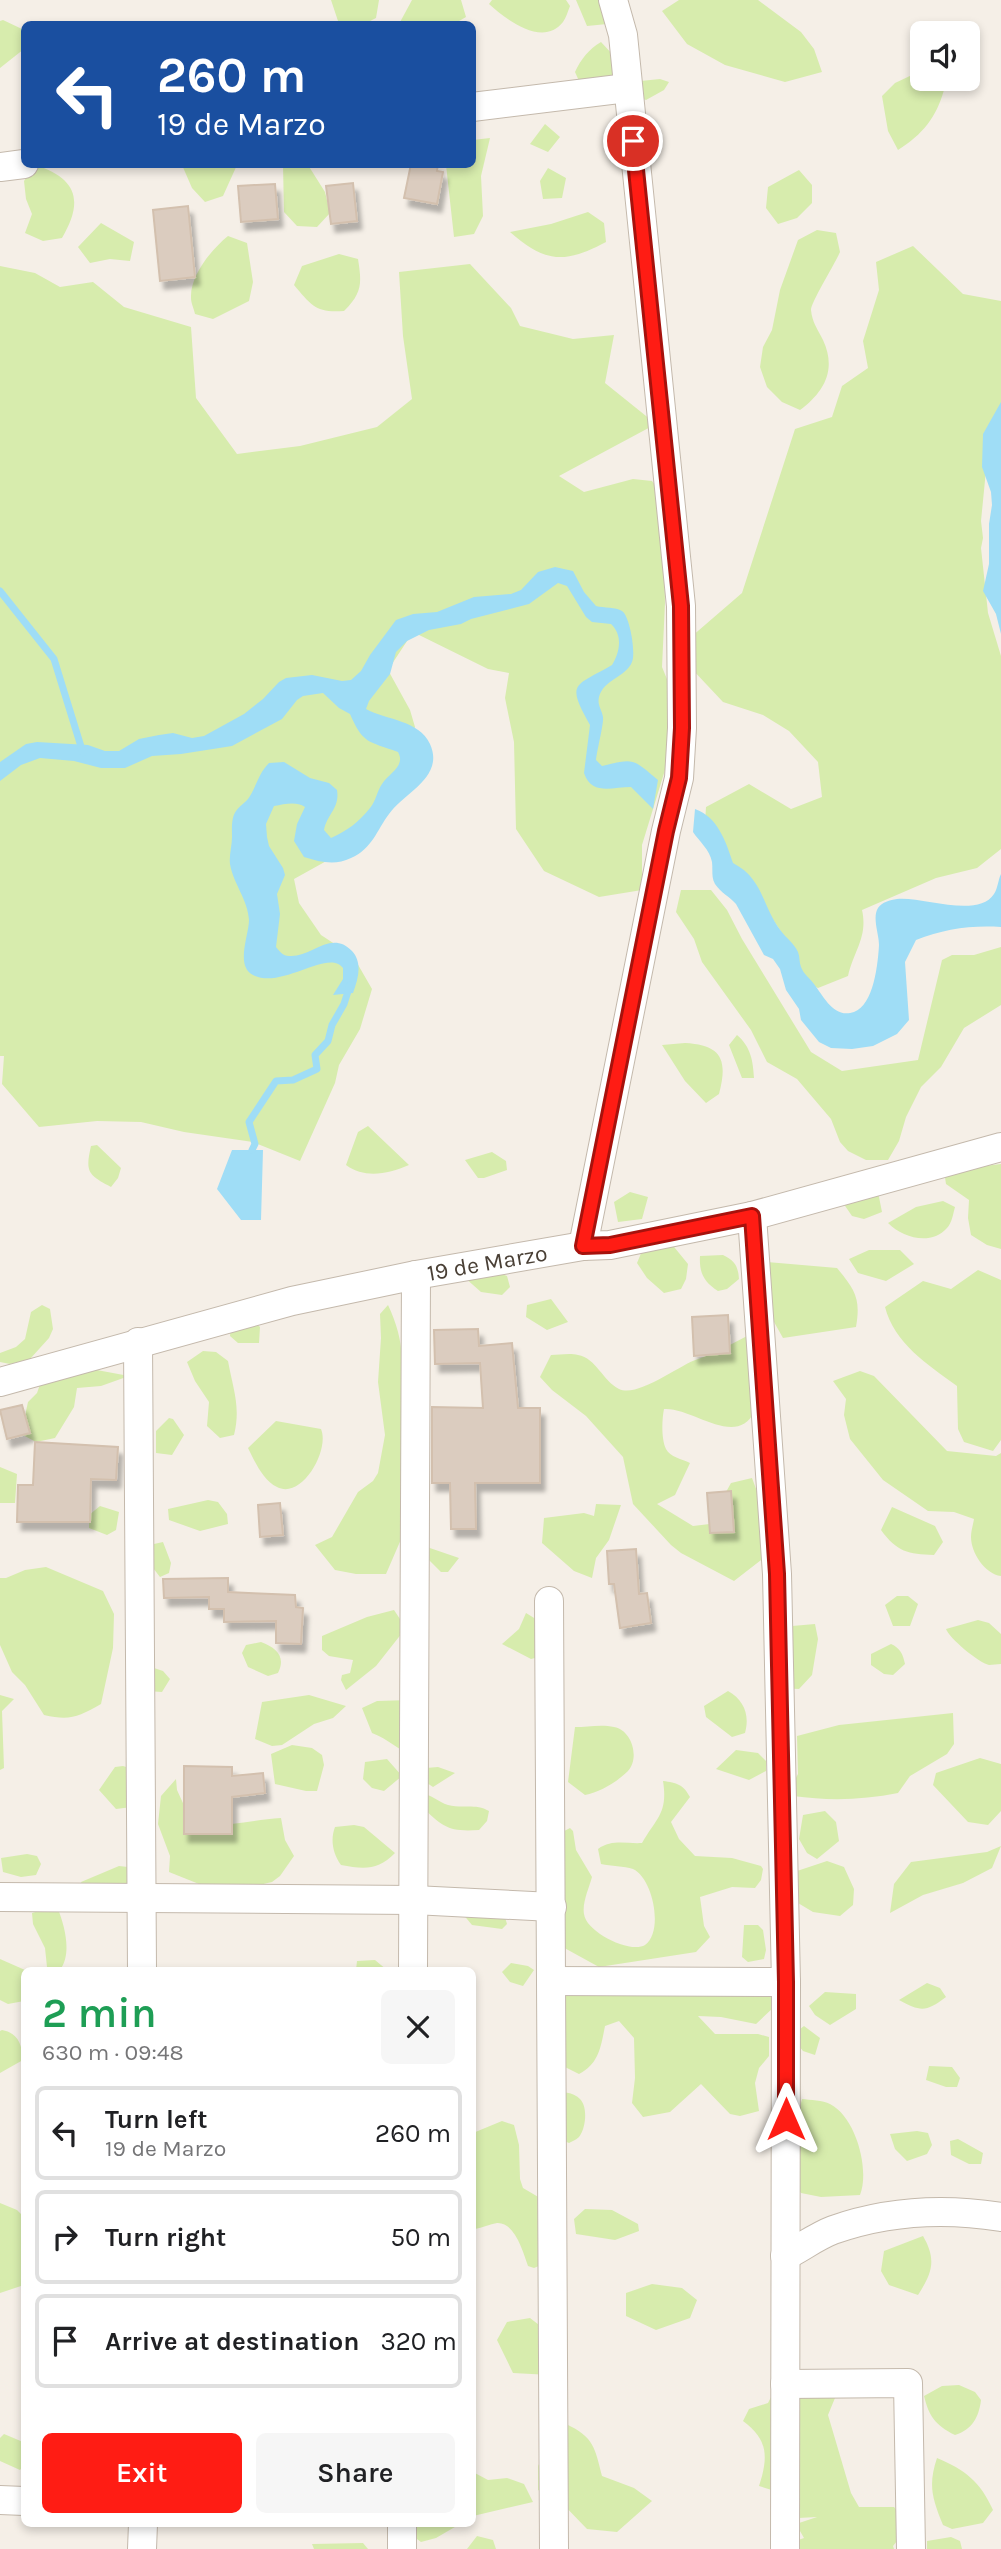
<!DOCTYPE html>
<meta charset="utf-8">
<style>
body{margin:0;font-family:Karla,sans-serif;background:#f6f6f6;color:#202124;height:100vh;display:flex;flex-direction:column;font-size:26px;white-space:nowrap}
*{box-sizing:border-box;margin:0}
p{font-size:23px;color:#757577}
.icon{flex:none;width:38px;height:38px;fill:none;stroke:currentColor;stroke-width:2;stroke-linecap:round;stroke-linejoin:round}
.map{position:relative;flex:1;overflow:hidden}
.sheet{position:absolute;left:21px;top:1967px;width:455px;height:560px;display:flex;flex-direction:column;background:#fff;border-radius:10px;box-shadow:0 4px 10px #0003}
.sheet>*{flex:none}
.guide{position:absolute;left:21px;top:21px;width:455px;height:147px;border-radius:10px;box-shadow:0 4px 10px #0003;background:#1a4fa0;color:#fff;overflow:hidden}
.controls{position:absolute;left:910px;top:21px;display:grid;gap:14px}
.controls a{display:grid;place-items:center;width:70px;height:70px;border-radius:10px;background:#fff;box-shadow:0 4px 10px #0003;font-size:35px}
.pin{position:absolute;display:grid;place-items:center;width:60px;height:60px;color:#fff;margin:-30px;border:4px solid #fff;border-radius:50%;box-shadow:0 2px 7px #0007}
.me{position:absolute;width:77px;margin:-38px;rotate:0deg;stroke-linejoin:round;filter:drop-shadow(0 0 5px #0008)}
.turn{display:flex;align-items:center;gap:24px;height:147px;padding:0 21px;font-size:32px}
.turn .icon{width:91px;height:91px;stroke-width:2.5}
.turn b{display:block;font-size:49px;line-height:60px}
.round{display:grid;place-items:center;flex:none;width:74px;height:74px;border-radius:10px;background:#f6f6f6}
.overview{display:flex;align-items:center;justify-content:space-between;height:119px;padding:0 21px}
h1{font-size:42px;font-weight:600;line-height:52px;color:#1e9e55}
.cta{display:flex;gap:14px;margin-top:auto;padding:14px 21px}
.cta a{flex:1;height:80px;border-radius:10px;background:#ff1c14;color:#fff;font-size:28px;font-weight:600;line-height:80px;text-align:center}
.cta a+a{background:#f6f6f6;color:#202124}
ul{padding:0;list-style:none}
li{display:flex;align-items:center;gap:21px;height:94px;margin:0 14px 10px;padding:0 7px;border:4px solid #e0e0e0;border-radius:10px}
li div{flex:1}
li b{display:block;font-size:26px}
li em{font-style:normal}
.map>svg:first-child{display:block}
.green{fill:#d7ecad}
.water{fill:#9fddf6}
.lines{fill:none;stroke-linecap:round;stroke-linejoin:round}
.stream{stroke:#9fddf6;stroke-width:7}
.building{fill:#dbccbf;stroke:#d3c0ae;stroke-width:2;filter:url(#shadow)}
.minor-casing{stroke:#c4b9ac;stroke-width:30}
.minor{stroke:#fff;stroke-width:28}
.route-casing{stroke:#a6120d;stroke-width:18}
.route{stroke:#ff1c14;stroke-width:12}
.labels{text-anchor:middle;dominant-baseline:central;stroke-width:6;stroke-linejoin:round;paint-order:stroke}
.street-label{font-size:23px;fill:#493f35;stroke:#fff}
</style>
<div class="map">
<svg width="1001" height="2549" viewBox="0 0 1001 2549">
<defs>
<filter id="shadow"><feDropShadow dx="4.5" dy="8" stdDeviation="2" flood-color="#0004"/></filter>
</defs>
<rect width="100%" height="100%" fill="#f5efe7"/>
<path class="green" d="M331 0H379L376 18 364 24H339Z
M412 0H461L466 17 454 24H399Z
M492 0H566L570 6C568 11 566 18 563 22 543 48 505 19 489 4Z
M576 0H624L607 24 587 26Z
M679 0H758L801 32 814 49 822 72 785 82 725 65 687 44 662 11Z
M3 20 22 29 24 49 0 68V21Z
M601 42 614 56V74L607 81H579L575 72C581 59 589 49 601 42Z
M912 75 934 79 944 90C936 118 923 134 898 150L888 131 882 96 895 83Z
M660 79 669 82 664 90 646 100 626 92 631 82Z
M545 124 560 137 548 152 530 144Z
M490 138 481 176 483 216 474 234 454 237 446 165 472 164 473 140Z
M35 165C77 178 84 201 62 238L43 241 25 233 32 214 26 199 24 181Z
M182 165H237L223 196 205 202 192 188Z
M283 165H308L325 192 330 213 317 227 297 226 284 212Z
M548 168 566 178 562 198 543 199 540 181Z
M799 170 812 185V203L797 218 778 224 766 208 768 187Z
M588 212 604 223 606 242C565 264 545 263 510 232L551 224Z
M101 223 134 242 130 261 110 259 90 263 78 247Z
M817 230 836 233 840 252C835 264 811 302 811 310 812 322 818 330 823 340 837 370 824 392 800 410L782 402 767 387 760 367 763 347 772 330 780 290 798 240Z
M228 236 247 243 253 282 249 301 213 319 195 314C194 309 191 303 191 298 190 275 212 249 228 236Z
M913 246 963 294 1001 301V411L988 450 981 521 983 538 981 548 988 613 1001 656V849L977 868 936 878 862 910C868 937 854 950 848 976L818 988 809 984 780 930 756 895 735 872 705 823 706 807 749 784 791 809 822 797 818 762 789 731 763 715 723 702 691 668V637L742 593 795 429 832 417 842 386 868 368 863 341 879 290 876 262Z
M339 254 358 259C362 284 362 293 344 311 316 313 312 306 294 285L302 266Z
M470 264 511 308 520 326 573 339 614 335 605 383 656 424 559 476 584 492 633 479 652 481 663 496 665 603 662 667 676 701 680 721 642 845V890L599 897 544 871 516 829 514 742 505 698 509 673 488 669 413 632 388 670 410 710 415 727 381 821 330 859 294 879 299 903 321 935 353 956 372 989 360 1029 339 1065 335 1083 300 1161 253 1142 184 1132 141 1122 97 1121 39 1127 2 1084 4 1056H0V266L35 273 60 287 93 282 124 307 191 327 196 398 237 454 300 446 377 427 412 399 403 336 399 272Z
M681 890H711L727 910 742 939 811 1052 842 1071 918 1060 942 960 952 955H974L1001 947V1005L964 1028 941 1067 921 1087 906 1117 899 1141 888 1160H866L848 1151 840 1142 831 1119 797 1079 767 1062 751 1030 702 962 694 939 676 912Z
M737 1035C751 1047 753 1061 754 1078H742L729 1045Z
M685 1043C722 1045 728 1060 719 1094L706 1103 685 1081 662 1045Z
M368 1126 409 1165C388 1174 365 1179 346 1165L358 1132Z
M97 1145 121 1168 118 1178 111 1187C88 1175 85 1172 91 1146Z
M492 1152 506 1161 507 1170 484 1178H478L465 1160Z
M1001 1164V1249L987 1245 971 1235 968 1218 969 1200 946 1184 944 1171Z
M630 1192 648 1197 642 1219 618 1222 614 1202Z
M878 1192 882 1212 864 1219 852 1216 841 1200Z
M943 1201 955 1207C953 1214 952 1223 947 1228 931 1246 903 1238 888 1223L916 1207Z
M670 1242 688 1264 686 1279 681 1289 664 1293 647 1278 637 1263 642 1251Z
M869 1250H900L914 1264 886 1281 858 1273 849 1259Z
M723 1255C735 1261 738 1266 739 1279L727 1289 718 1291C704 1282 699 1273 700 1256Z
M767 1262 837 1268C855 1290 861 1298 856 1327L783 1338 769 1313Z
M476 1264 507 1276 510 1287 502 1295 481 1292 464 1277Z
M978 1270 1001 1280V1440L993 1451 964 1442 958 1429 957 1386C928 1365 894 1343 885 1307L923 1281 951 1289Z
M551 1299 568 1322 547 1330 526 1317 527 1305Z
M42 1305 50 1309 53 1329 49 1338 30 1359 10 1364 0 1362V1353L16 1347 25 1339 31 1312Z
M388 1305C398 1326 404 1349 401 1372L406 1484 402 1537 386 1574H356L335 1570 315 1545 332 1537 358 1492 373 1481 378 1473 385 1435 378 1382 381 1338 380 1314Z
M249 1316 260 1327 259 1343H238L230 1336 231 1325Z
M747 1336 755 1411C736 1449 693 1407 664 1409 662 1419 661 1439 666 1449 670 1457 682 1459 690 1463L675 1495 657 1504 693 1526 718 1523 726 1492 731 1483 752 1478 775 1540 774 1550 734 1581 681 1553 671 1545 633 1504 623 1457 586 1416 552 1390 540 1377 551 1355C559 1355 570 1353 578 1355 596 1358 603 1381 619 1389 638 1398 679 1365 698 1359 715 1353 730 1345 747 1336Z
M203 1351 216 1352 228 1361C233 1389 241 1407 234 1435L220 1438 207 1426 209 1402 195 1381 187 1362Z
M46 1367 86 1368 129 1376 101 1386 77 1388 74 1407 55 1438 36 1442 21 1434 28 1402 37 1393Z
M860 1371 874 1376 947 1451 996 1456 1001 1453V1576C985 1574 971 1553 971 1537 971 1531 973 1525 974 1519L954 1512 928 1511 883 1480 850 1439 844 1415 846 1399 833 1381Z
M169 1418 173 1419 184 1435 172 1455 156 1453V1431Z
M276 1421 321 1429C330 1450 302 1500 277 1487 263 1480 255 1462 248 1448Z
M0 1467 17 1474 15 1503H0Z
M208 1500 218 1502 227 1514 228 1524 200 1531 169 1520 168 1509Z
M596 1504 621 1505 609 1540 596 1558 592 1578 574 1571 542 1543 544 1518 584 1513 594 1516Z
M100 1506 119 1512 116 1530 107 1535 89 1528V1515Z
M892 1507 935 1526 943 1542 934 1555C908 1554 897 1552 881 1530Z
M163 1542 171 1563 169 1573 160 1577 143 1555 154 1544Z
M424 1546 459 1558 448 1572H441L427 1558Z
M46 1567 103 1591 114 1614 113 1648 101 1704C78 1717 70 1721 44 1715L25 1685 12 1672 0 1645V1578H6L25 1570Z
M897 1596H908L918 1604 910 1626H893L885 1605Z
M394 1610 406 1628 376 1666 346 1690 341 1680 342 1675 350 1673 353 1660 329 1656 322 1650V1636L367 1617Z
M526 1613 539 1621 543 1656 531 1659 502 1644 519 1629Z
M978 1620 989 1623 1001 1634V1664C997 1664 993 1665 989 1665 979 1663 949 1638 946 1629Z
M815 1624 818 1639 812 1675 799 1689 781 1688 792 1626Z
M261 1642C277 1648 286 1657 278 1673L268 1676 248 1667 242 1653 246 1645Z
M891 1644C900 1648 903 1654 905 1664L893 1675 884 1674 871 1665V1654Z
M151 1667 163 1671 170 1679 162 1692 146 1691Z
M728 1691C744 1700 750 1715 745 1733L732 1737 706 1717 704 1706Z
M0 1695 14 1699 2 1711 4 1768 0 1770Z
M309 1695 346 1706 333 1718 314 1724 282 1745 272 1746 255 1739 262 1702Z
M410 1700 414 1757C399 1750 388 1739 372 1733L362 1708 377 1701Z
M953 1713 954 1744 947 1754 910 1776 898 1793C863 1800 829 1801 793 1796L789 1791 798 1774 797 1736 839 1725Z
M575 1727C587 1727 602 1724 614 1727 632 1730 640 1758 628 1771 617 1782 600 1792 585 1795L568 1782Z
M292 1745 312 1748 322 1755 324 1765 317 1791H306L275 1784 271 1754Z
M736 1750 758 1753 766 1761V1771L749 1780 716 1769Z
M980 1758 1001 1764V1811L988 1825 968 1822 933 1785 936 1773Z
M387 1759 402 1776 384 1791 372 1788 363 1779 365 1762Z
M123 1766 133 1769 132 1807 116 1809 99 1790 115 1767Z
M438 1767 455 1773 433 1787 421 1779 426 1768Z
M176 1779 177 1790 193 1825C223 1828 251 1820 281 1818L285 1840 294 1856 280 1876 272 1882 234 1891 209 1888 169 1872 170 1856 158 1824 161 1796Z
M663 1781C677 1783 683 1784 690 1797L671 1822 679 1839 695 1856 732 1858 761 1866 763 1869 761 1880 755 1888 732 1887 700 1897 704 1926 710 1937 696 1952 599 1967 559 1945 549 1839 570 1828 573 1831 576 1850 592 1877C589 1888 582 1903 584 1914 586 1932 630 1954 645 1945 664 1932 653 1878 633 1869 624 1866 611 1866 601 1864L598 1849C612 1839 626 1844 642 1843 657 1817 668 1813 663 1781Z
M421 1794C432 1794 438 1802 448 1805 463 1809 475 1803 489 1811L487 1821 479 1830C448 1832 443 1827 421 1806Z
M825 1811 836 1822 839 1841 817 1859 807 1853 799 1839 803 1815Z
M354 1825 364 1827 395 1853C378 1871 363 1869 341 1865 333 1854 330 1840 335 1827Z
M1001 1846 992 1868 963 1883 923 1895 890 1913 894 1884 911 1862 987 1852Z
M27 1854 37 1856 41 1864 36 1875 21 1877 3 1872 1 1858Z
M827 1861 844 1867 854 1889 853 1905 840 1916 813 1912 788 1897V1874Z
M119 1866 128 1867 144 1882 86 1899 81 1882Z
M52 1907 58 1909C65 1927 72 1954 60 1970H50L47 1967 45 1948 33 1924 32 1913Z
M462 1913 504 1914 507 1924 502 1929 472 1925Z
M744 1925H758L763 1930 766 1950 764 1959 748 1962 742 1957Z
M0 1959 25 1970 24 2001 8 2004 0 2000Z
M375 1960 387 1970H356L357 1961Z
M511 1963 528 1966 534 1970 523 1986 510 1982 502 1972Z
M769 1972 774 2007 756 2024 721 2017 698 2016 715 2034H758L769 2037V2056L759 2068 755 2083 759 2111 740 2116 730 2114 701 2084 670 2112 643 2117 632 2103 635 2078 634 2038 619 2021 605 2026C601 2046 599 2064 579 2074L565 2067 546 1996Z
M927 1983 940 1988 946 1997C926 2012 921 2012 899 2000Z
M825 1992 856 1994V2009L830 2025 815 2015 809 2006Z
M804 2026 820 2038 815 2055 803 2051 791 2036Z
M2 2030C18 2033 22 2044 23 2060L0 2073V2031Z
M929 2066 952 2067 960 2078 957 2087H946L926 2080Z
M552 2090C561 2092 574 2092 580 2099 588 2107 586 2128 579 2137 576 2140 572 2141 569 2143L552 2136Z
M802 2099C810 2100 823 2100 830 2104 856 2117 870 2170 860 2195L821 2197 801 2193 778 2163 795 2127Z
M502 2121 514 2125 519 2145 520 2179 523 2188 540 2198 551 2261 534 2268 528 2266C523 2252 515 2222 497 2223 490 2224 482 2228 475 2229L473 2244 474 2186 473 2133Z
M917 2131 928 2133 932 2145 927 2154 907 2161 895 2149 890 2134Z
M958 2139 983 2153 981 2164H969L951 2155 950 2141Z
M0 2203 17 2210 24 2217V2285L0 2293Z
M585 2209 612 2210 638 2224 639 2231 615 2240 576 2234 574 2219Z
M923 2236C937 2260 932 2273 918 2295L889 2285 881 2271 884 2251Z
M652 2284 682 2288 697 2300 690 2318 656 2330 626 2316V2293Z
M530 2318 543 2328 550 2375 513 2373 497 2340 507 2322Z
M827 2382 835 2398 828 2415 851 2493 859 2507H894L903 2517 906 2530 893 2546 894 2549H781V2546L804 2538 796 2524 817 2517 779 2519 781 2493 759 2486C768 2458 769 2440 743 2421L749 2409 768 2403 775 2389Z
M959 2385 975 2392 981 2400C979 2417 972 2430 955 2435 935 2425 929 2416 924 2396L942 2386Z
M566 2424C594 2437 595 2448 602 2476L634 2488 652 2501 617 2532 587 2529 558 2499 538 2490V2466L556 2430Z
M4 2434 23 2442 24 2465 20 2470 0 2461V2438Z
M937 2458C965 2470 980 2481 993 2510L983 2523 952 2529 943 2525C932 2498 928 2485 937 2458Z
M473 2472 488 2480 507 2478 524 2484 533 2502 473 2516Z
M408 2524H460L436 2538 421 2542 406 2531Z
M477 2536 493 2540 496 2549H467Z
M951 2537 960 2541 962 2549H927V2541Z
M363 2543 368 2549H314L312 2544Z"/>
<path class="water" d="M1001 402V634L996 614 983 591 989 564V524L992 505 991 492 982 467 983 434Z
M555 567 573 571 584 592 596 606C604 608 616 607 622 611 630 616 636 654 632 662 626 677 604 679 599 697 597 705 602 710 603 717 604 723 597 750 596 760L602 766C635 758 633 759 658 780L653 809 631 787C612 787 592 796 584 773L590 725C566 682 574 687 612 665 620 652 623 635 611 624L592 622 586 617 567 586 558 583 529 604 471 619 461 624 429 630 407 641 396 652 390 674 369 701 366 709C386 720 419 720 430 744 445 777 404 793 389 814 377 830 372 849 351 858 335 866 320 862 304 857L294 841 297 824 305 807C296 801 285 804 274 806L266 824 267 837 269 846 283 868 285 875 277 894 280 914 276 947C279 951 283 956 289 956 311 958 331 929 352 951 363 963 358 979 353 993L333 995 343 979V968C328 948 282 990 253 975 235 966 249 935 249 920 248 900 233 883 230 864 229 855 232 846 232 837 232 829 231 818 236 811 240 805 247 802 250 796 257 784 259 773 269 763L284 762 310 778 329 783 337 790C340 808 327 814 324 830L331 838C347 831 359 822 370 808 376 801 377 791 382 784 389 773 406 766 398 752 368 741 363 744 350 714L339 708 323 693 303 696 297 700 282 719 232 746 181 754 152 756 125 768H101L74 761 40 758 21 765 0 781V762L26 744 37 742 88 745 105 751H119L139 739 159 735 173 733 192 738 204 736 244 714 263 699 279 682 286 678 312 675 342 681 351 680 361 671 370 655 396 620 413 614 437 612 474 597 511 594 521 590 538 572Z
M695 809C718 817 726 842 733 863 764 879 762 907 781 931 786 938 794 943 798 952 800 957 799 962 801 967 804 975 810 978 814 984 824 997 834 1019 854 1012 874 1005 878 963 879 945 879 934 872 918 878 908 882 902 890 900 897 899 921 896 978 919 994 894 998 888 998 880 1001 874V927C971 925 944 929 916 940L905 962 909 1020 897 1034 873 1046 852 1049 831 1048 819 1042 801 1020 799 1009 786 990 780 969 773 959 764 955 736 904C729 896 721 893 715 884 711 877 713 870 712 862 710 850 699 841 693 832Z
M232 1150H263L261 1220H241L217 1189Z"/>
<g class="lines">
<path class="stream" d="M0 591 54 659 83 753
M252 1150 255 1144 249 1122 276 1081 293 1080 317 1069 315 1055 328 1041 332 1025 344 1004 350 985"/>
</g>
<path class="building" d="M411 164H438L437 171 443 172 437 204 404 198Z
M353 183 357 221 331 224 326 186Z
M275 184 278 219 241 222 238 186Z
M188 206 195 277 160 281 153 210Z
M728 1315 730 1353 694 1356 692 1317Z
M478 1329 479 1346 512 1343 518 1408H540V1483H475L476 1529H451L450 1483H432V1407L483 1408 480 1363 435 1364 434 1330Z
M22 1405 30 1433 7 1439 0 1410Z
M35 1442 118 1447 116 1480 91 1479 90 1522H17L18 1485H33Z
M731 1491 734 1532 710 1533 707 1493Z
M280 1503 283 1535 260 1537 258 1505Z
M636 1549 639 1594 647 1593 651 1623 620 1628 614 1584H609L607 1551Z
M228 1578V1592L295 1595 296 1607 303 1608 301 1644 276 1643V1621L224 1622V1609H209V1597L164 1598 163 1579Z
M184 1766 232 1767V1776L263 1773 265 1793 232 1797V1834H184Z"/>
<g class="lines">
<g class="minor-casing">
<g id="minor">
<path d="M472 107 627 88"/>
<path d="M0 167 24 164"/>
<path d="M752 1216 777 1574 786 1982 785 2549"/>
<path d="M583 1246 666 831 679 778 682 728 681 606 623 35 613 0"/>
<path d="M138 1342 142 1970"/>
<path id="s1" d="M0 1382 292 1301 416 1275 583 1246 610 1245 752 1216 1001 1147"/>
<path d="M549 1601 554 2549"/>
<path d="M0 1897 414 1900 552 1907"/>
<path d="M413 1970 416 1275"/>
<path d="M552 1981 786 1982"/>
<path d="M785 2256C801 2248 817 2236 833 2230 887 2211 945 2208 1001 2217"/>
<path d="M785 2384 908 2383 911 2549"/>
<path d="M0 2500 24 2501"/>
<path d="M142 2549 143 2524"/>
<path d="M402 2549V2524"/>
</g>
</g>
<use href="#minor" class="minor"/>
</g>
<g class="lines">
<g class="route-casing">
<path id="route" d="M633 141 681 606 682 728 679 778 666 831 583 1246 610 1245 752 1216 777 1574 786 1982V2119"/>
</g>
<use href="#route" class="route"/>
</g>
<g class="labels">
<g class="street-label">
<text stroke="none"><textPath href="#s1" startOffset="502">19 de Marzo</textPath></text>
</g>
</g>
</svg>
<div class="controls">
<a><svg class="icon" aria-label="sound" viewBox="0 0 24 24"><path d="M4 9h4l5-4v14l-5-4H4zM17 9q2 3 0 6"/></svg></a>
</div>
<div class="pin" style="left:633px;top:141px;background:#d93025"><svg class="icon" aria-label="arrive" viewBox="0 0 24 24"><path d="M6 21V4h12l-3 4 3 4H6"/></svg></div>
<svg class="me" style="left:786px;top:2119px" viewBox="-20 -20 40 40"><path d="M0-17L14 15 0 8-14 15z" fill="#ff1c14" stroke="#fff" stroke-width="4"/></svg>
<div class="guide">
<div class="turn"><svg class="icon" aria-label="left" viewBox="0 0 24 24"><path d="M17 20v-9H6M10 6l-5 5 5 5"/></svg><div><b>260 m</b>19 de Marzo</div></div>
</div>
<section class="sheet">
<div class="overview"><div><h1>2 min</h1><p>630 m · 09:48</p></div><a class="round"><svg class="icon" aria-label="close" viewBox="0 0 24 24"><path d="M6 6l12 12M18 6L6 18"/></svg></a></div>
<ul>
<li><svg class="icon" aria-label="left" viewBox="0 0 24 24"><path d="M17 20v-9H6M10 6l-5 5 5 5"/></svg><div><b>Turn left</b><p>19 de Marzo</p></div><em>260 m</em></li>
<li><svg class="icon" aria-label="right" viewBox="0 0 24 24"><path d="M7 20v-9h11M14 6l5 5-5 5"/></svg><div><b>Turn right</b></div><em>50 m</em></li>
<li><svg class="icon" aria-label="arrive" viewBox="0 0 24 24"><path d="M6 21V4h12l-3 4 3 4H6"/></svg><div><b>Arrive at destination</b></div><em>320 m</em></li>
</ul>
<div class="cta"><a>Exit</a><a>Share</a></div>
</section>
</div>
